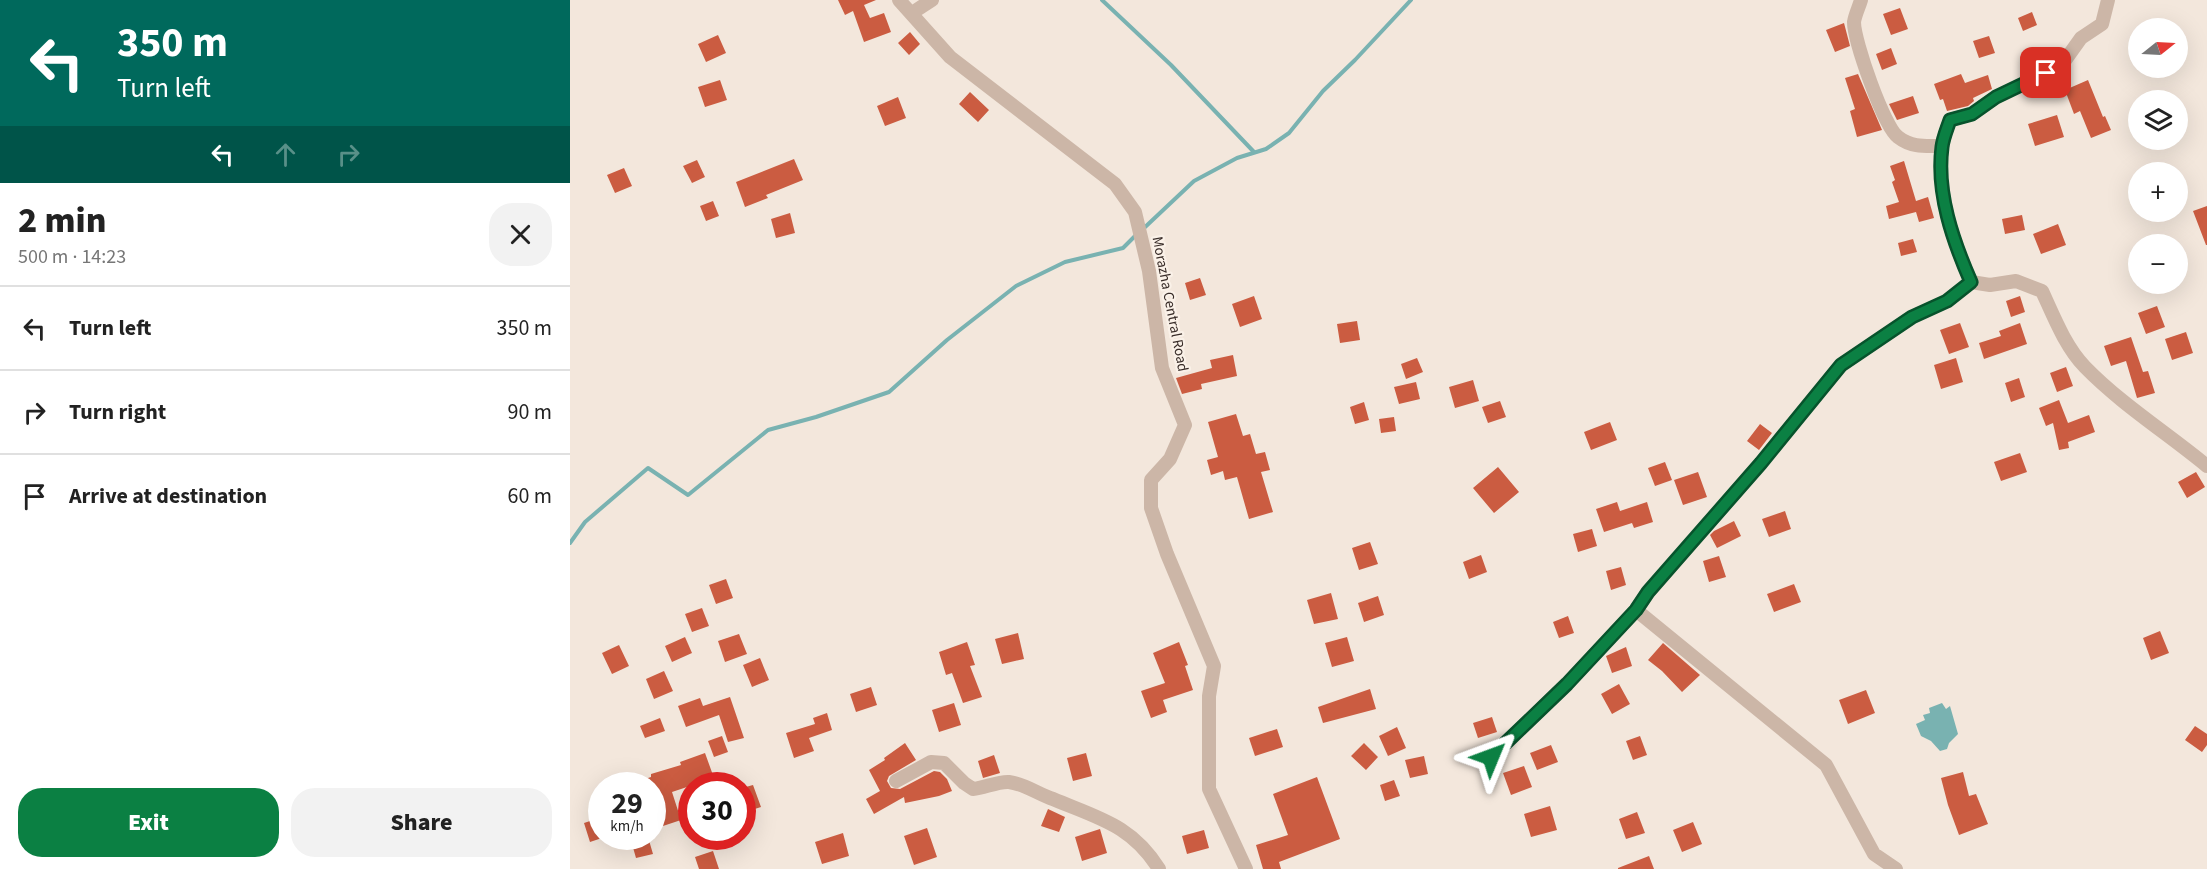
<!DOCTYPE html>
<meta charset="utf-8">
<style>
body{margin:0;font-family:"Source Sans 3",sans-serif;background:#f2f2f2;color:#222;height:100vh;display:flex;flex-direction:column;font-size:22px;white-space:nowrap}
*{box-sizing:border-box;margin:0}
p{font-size:20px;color:#767676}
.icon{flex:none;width:33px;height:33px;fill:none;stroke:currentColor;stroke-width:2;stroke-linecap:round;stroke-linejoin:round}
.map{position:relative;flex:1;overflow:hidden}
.drawer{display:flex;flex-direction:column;background:#fff;width:570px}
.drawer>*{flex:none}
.banner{background:#00695c;color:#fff;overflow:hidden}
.needle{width:39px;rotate:72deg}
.buttons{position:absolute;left:1558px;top:18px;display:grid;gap:12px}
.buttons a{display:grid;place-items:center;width:60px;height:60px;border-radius:50%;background:#fff;box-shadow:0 6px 24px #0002;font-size:30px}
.speed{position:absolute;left:18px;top:772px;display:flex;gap:12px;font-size:30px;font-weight:700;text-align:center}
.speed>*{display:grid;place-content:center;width:78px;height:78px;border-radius:50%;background:#fff;box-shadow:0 6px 24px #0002;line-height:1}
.speed small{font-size:15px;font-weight:400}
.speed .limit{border:9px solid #d22;background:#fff;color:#111}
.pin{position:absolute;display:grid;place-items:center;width:51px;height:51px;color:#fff;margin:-26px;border-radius:12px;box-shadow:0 3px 9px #0006}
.me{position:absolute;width:66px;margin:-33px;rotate:46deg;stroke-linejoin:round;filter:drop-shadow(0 0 4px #0008)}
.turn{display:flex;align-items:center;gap:21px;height:126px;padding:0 18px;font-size:27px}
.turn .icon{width:78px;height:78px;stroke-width:2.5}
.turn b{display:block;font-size:42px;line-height:51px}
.lanes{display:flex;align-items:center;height:57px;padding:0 18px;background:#0003;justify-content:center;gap:30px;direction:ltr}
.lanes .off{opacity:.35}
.round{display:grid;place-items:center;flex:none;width:63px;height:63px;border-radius:24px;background:#f2f2f2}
.headline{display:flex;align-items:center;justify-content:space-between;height:102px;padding:0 18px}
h1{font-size:36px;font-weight:800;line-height:45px}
.primary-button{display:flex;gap:12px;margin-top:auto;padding:12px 18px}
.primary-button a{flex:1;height:69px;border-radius:24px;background:#0b8043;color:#fff;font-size:24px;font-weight:800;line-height:69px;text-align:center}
.primary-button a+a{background:#f2f2f2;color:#222}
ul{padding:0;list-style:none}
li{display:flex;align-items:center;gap:18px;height:84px;padding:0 18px;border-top:2px solid #e0e0e0}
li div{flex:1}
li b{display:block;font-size:22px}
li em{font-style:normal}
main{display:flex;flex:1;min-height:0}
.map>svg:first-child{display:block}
.water{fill:#79b2b1}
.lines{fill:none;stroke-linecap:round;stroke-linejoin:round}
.stream{stroke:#79b2b1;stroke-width:4}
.building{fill:#cb5c41}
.minor{stroke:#ccb6a7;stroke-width:14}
.route-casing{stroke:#07532c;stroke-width:15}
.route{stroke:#0b8043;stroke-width:10}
.labels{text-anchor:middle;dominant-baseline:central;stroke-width:4.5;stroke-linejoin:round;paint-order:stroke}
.street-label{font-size:15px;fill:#382c28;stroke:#faf1e8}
</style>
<main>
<section class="drawer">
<div class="banner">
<div class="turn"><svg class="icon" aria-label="left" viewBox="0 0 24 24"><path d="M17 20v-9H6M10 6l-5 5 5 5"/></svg><div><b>350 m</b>Turn left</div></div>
<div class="lanes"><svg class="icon" aria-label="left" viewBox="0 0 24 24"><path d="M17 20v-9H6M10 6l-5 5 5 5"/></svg><svg class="icon off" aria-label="ahead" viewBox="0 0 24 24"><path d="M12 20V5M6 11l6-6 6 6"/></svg><svg class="icon off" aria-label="right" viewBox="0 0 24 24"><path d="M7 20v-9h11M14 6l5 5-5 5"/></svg></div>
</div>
<div class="headline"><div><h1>2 min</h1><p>500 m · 14:23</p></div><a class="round"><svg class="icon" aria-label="close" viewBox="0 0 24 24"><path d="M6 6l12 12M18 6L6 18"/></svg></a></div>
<ul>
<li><svg class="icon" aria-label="left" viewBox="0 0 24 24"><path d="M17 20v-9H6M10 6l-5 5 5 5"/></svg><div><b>Turn left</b></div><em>350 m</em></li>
<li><svg class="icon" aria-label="right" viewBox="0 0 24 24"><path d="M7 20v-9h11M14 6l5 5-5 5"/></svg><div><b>Turn right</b></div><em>90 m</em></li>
<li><svg class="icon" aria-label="arrive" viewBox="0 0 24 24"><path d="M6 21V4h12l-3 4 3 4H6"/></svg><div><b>Arrive at destination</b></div><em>60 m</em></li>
</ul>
<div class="primary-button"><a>Exit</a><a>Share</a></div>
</section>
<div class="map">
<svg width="1637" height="869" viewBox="0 0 1637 869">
<rect width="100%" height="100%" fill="#f3e7dc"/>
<path class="water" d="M1372 703 1376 709 1380 706 1388 734 1379 743 1377 749 1370 751 1361 741 1351 736 1346 724 1355 720 1353 715 1360 713 1359 708Z"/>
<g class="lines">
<path class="stream" d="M532 0 601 65 684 152
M573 229 624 181 667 158 696 149 719 133 753 91 785 60 841 0
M0 543 15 522 78 468 118 495 198 430 246 417 319 392 377 340 446 286 495 262 553 248 567 234"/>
</g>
<path class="building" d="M268 0H306L294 5 300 18 314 13 321 32 294 42 283 11 275 15Z
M1330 8 1338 29 1321 35 1313 14Z
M1462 12 1467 25 1453 31 1448 18Z
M1274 23 1280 46 1265 52 1256 30Z
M340 32 350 44 339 55 328 43Z
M148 35 156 53 136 62 128 44Z
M1419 36 1425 53 1409 58 1403 41Z
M1321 48 1327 64 1312 70 1306 54Z
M1288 74 1312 130 1287 137 1280 111 1285 109 1275 78Z
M1391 74 1395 83 1418 75 1422 89 1403 98 1404 101 1398 106 1377 111 1373 99 1370 100 1364 84Z
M150 80 157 100 135 107 128 87Z
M1518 80 1533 117 1535 116 1541 130 1521 138 1510 111 1504 114 1495 90Z
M400 92 419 110 408 122 389 104Z
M1343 96 1349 113 1327 120 1319 104Z
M328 97 336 118 315 126 307 106Z
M1487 115 1494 137 1465 146 1458 124Z
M224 159 233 180 196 195 198 198 175 207 166 182Z
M127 160 135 177 122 183 113 166Z
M1334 161 1346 201 1358 197 1364 218 1349 222 1346 212 1319 219 1316 206 1329 202 1322 182 1325 180 1320 166Z
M54 168 62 186 45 193 37 175Z
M143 201 149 216 136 221 130 206Z
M1637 206V245H1636L1623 211Z
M220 213 225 233 206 238 201 219Z
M1452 215 1455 230 1435 234 1432 219Z
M1488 224 1496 245 1471 254 1463 234Z
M1343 239 1347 252 1331 256 1328 243Z
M630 278 636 295 620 300 615 283Z
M684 296 692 319 670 327 662 304Z
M1450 296 1455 312 1441 317 1436 301Z
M1587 306 1595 327 1576 334 1568 313Z
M787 321 790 340 770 343 767 324Z
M1390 323 1399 347 1379 354 1370 330Z
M1450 323 1457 344 1414 359 1409 343 1431 336 1429 331Z
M1616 332 1623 353 1602 360 1595 339Z
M1561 337 1573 372 1578 371 1585 393 1567 398 1556 361 1541 366 1534 346Z
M663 355 667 376 631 384 632 389 612 394 606 378 642 368 640 360Z
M847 358 853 372 836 379 831 364Z
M1386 358 1393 382 1371 389 1364 365Z
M1496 367 1503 386 1487 392 1480 373Z
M1449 378 1455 397 1441 402 1435 383Z
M903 380 909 401 885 408 879 387Z
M846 382 850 399 829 404 824 387Z
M1489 400 1498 423 1519 415 1525 432 1498 442 1499 448 1489 450 1483 423 1476 426 1469 408Z
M930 401 936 417 918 423 912 407Z
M794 402 799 420 785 424 780 407Z
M666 414 673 436 680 434 686 454 695 452 700 470 691 472 703 512 679 519 667 477 655 480 653 471 641 475 637 460 648 457 638 422Z
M824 417 826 431 811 433 809 419Z
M1040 422 1047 440 1021 450 1014 432Z
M1190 424 1202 433 1189 450 1177 441Z
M1450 453 1457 472 1431 481 1424 462Z
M1095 462 1102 480 1085 486 1078 468Z
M928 467 949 492 924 513 903 488Z
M1128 472 1137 497 1113 505 1104 480Z
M1626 472 1635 487 1617 498 1608 482Z
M1047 502 1050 511 1077 502 1083 522 1064 528 1062 523 1034 532 1026 509Z
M1215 511 1221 529 1199 537 1192 519Z
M1164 521 1171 536 1147 548 1140 535 1144 531Z
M1022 529 1027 546 1008 552 1003 534Z
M800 542 808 564 789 570 782 548Z
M911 555 917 572 899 579 893 562Z
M1149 556 1156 577 1139 582 1133 561Z
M1051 567 1056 585 1041 590 1036 571Z
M156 579 163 598 146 604 139 585Z
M1224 584 1231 602 1204 612 1197 594Z
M761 593 768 619 744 624 737 600Z
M808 596 814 615 794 622 788 603Z
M132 608 139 626 122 632 115 614Z
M998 616 1004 633 989 638 983 622Z
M1590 631 1599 653 1581 660 1573 638Z
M448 633 454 659 432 664 425 639Z
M169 634 177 654 155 662 148 641Z
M115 637 122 653 102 662 95 646Z
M777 637 784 661 762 667 755 643Z
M397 642 405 665 400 666 412 697 393 703 382 673 376 675 369 652Z
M609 642 618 665 615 666 623 690 593 700 597 712 581 718 571 691 595 683 583 653Z
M1093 643 1130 675 1112 692 1092 671 1078 660Z
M49 645 59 666 42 674 32 653Z
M1056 647 1062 666 1042 673 1036 656Z
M190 658 199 680 182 687 173 665Z
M94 671 103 691 84 699 76 679Z
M1049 684 1060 704 1042 714 1031 694Z
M301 687 307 705 286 712 280 694Z
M800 689 806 709 753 723 748 707Z
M1296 690 1305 713 1278 724 1269 700Z
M160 697 174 738 158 742 149 715 116 727 108 706 130 698 133 706Z
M384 703 391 725 369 732 362 710Z
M257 713 262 730 239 738 244 751 224 758 216 733 245 724 243 718Z
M922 717 927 732 908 738 903 723Z
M90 718 95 731 75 738 70 726Z
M1625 726 1637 734V745L1632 752 1615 740Z
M827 727 836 748 818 756 809 736Z
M707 729 713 747 685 756 679 738Z
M152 736 158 752 144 757 138 741Z
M1070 736 1077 755 1063 760 1056 741Z
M335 743 346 760 319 776 317 781 321 788 330 789 364 771 370 772 377 779 382 791 369 796 335 803 334 797 304 814 296 799 310 791 299 770 315 760 314 758Z
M794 743 808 757 796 770 781 756Z
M981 745 988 762 967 770 960 753Z
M135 753 144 778 102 792 111 820 93 826 88 809 91 808 84 786H60V784L81 777V774L111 765 110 762Z
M516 753 522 776 503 781 497 758Z
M424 755 430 773 413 778 408 761Z
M854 756 858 774 840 778 835 760Z
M954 766 962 787 941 795 933 773Z
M1393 772 1399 796 1406 794 1418 824 1389 835 1378 805 1371 778Z
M747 777 770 839 709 862 711 869H693L686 845 718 835 703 794Z
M824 780 830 796 815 801 810 785Z
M183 785 191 807 172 813V788Z
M980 806 987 830 961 837 954 814Z
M478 809 495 817 489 832 471 826Z
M1067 812 1075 833 1056 839 1049 819Z
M29 818 32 838 20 842 14 823Z
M1123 822 1132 844 1112 852 1103 830Z
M357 828 367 857 344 865 334 836Z
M530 829 537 853 512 861 505 837Z
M634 830 639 848 617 854 612 836Z
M273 833 279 856 252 864 245 842Z
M60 837H78L83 854 66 858Z
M143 851 149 869H129L125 857Z
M1079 856 1084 869H1048V868Z"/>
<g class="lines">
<path class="minor" d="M329 0 380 57 545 184 565 212 579 271 592 368 615 425 600 459 581 480V508L597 554 644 666 639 696V789L676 869
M1291 0C1289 7 1285 15 1284 22 1284 41 1314 127 1328 137 1342 148 1356 146 1372 146
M1538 0 1532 24 1511 38 1496 59 1476 73 1426 97 1402 114 1380 120C1377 129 1373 138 1372 147 1366 193 1383 241 1401 282L1420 285 1446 281 1472 291C1484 317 1495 346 1515 367 1551 404 1597 433 1637 466
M342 13 362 0
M1066 610 1256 765 1304 854 1326 869
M921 757 997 684 1066 610 1078 593 1191 463 1271 365 1342 317 1377 301 1401 282
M326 781 361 762 374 763 394 783 403 789C414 788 429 781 439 782 455 784 468 794 483 799 528 818 562 825 589 869"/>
</g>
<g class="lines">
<g class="route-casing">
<path id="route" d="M921 757 997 684 1066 610 1078 592 1191 463 1271 365 1342 317 1377 301 1401 282C1383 241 1366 193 1372 147 1373 138 1377 129 1380 120L1402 114 1426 97 1476 73"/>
</g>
<use href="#route" class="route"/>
</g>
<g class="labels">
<g class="street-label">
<text transform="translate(600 304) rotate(79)">Morazha Central Road</text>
</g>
</g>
</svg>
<div class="buttons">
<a><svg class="needle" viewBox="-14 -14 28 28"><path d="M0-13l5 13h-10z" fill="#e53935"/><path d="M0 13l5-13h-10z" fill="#767676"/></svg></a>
<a><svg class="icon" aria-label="layers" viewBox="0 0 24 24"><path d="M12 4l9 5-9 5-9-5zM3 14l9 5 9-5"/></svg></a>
<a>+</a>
<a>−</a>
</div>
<div class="speed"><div>29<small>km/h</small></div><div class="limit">30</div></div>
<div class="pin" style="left:1476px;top:73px;background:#d93025"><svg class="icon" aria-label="arrive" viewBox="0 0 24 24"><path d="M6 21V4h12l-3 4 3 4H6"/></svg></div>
<svg class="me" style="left:921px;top:757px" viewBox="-20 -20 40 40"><path d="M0-17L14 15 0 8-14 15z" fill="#0b8043" stroke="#fff" stroke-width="4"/></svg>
</div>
</main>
